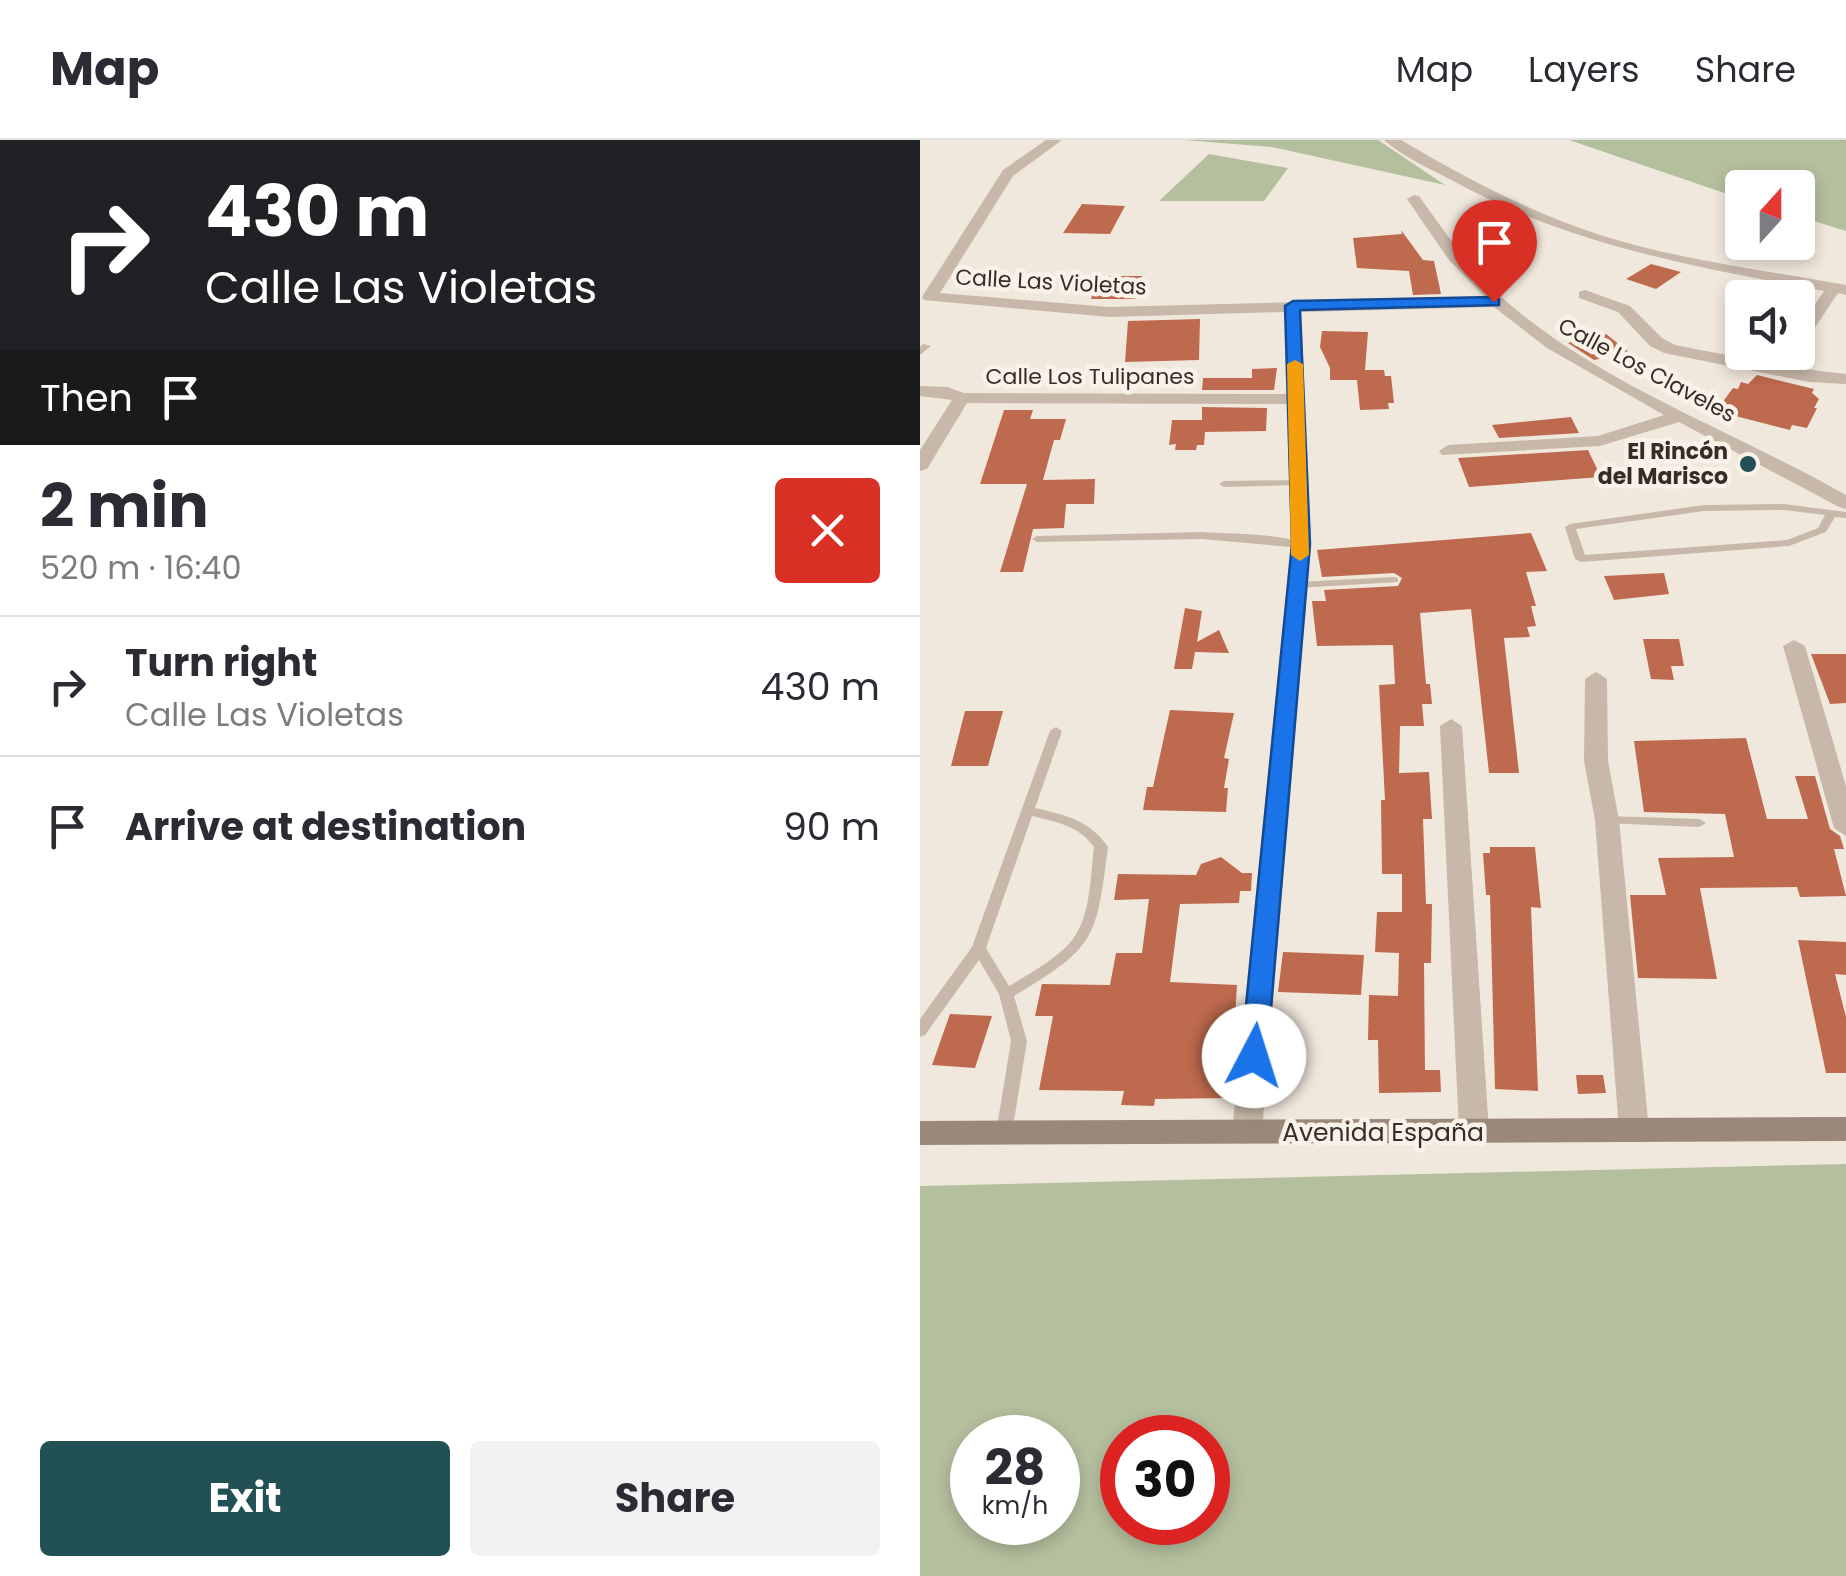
<!DOCTYPE html>
<meta charset="utf-8">
<style>
body{margin:0;font-family:Poppins,sans-serif;background:#f2f2f3;color:#2b2b33;height:100vh;display:flex;flex-direction:column;font-size:38px;white-space:nowrap}
*{box-sizing:border-box;margin:0}
p{font-size:32px;color:#7c7c81}
.icon{flex:none;width:55px;height:55px;fill:none;stroke:currentColor;stroke-width:2;stroke-linecap:round;stroke-linejoin:round}
.map{position:relative;flex:1;overflow:hidden}
.sheet{display:flex;flex-direction:column;background:#fff;width:920px}
.sheet>*{flex:none}
.hud{background:#202124;color:#fff;overflow:hidden}
.needle{width:65px;rotate:21deg}
.buttons{position:absolute;left:805px;top:30px;display:grid;gap:20px}
.buttons a{display:grid;place-items:center;width:90px;height:90px;border-radius:10px;background:#fff;box-shadow:0 5px 15px #0003;font-size:50px}
.speed{position:absolute;left:30px;top:1275px;display:flex;gap:20px;font-size:50px;font-weight:700;text-align:center}
.speed>*{display:grid;place-content:center;width:130px;height:130px;border-radius:50%;background:#fff;box-shadow:0 5px 15px #0003;line-height:1}
.speed small{font-size:25px;font-weight:400}
.speed .limit{border:15px solid #d22;background:#fff;color:#111}
.pin{position:absolute;display:grid;place-items:center;width:85px;height:85px;color:#fff;margin:-102px -42px;border-radius:50% 50% 50% 0;rotate:-45deg;box-shadow:0 0 10px #0007}
.pin .icon{rotate:45deg}
.me{position:absolute;width:110px;margin:-55px;rotate:5deg;stroke-linejoin:round;filter:drop-shadow(0 0 8px #0008)}
.turn{display:flex;align-items:center;gap:35px;height:210px;padding:0 40px;font-size:45px}
.turn .icon{width:130px;height:130px;stroke-width:2.5}
.turn b{display:block;font-size:70px;line-height:85px}
.then{display:flex;align-items:center;height:95px;padding:0 40px;background:#0003;gap:20px;font-size:38px}
.round{display:grid;place-items:center;flex:none;width:105px;height:105px;border-radius:10px;background:#f2f2f3}
.headline{display:flex;align-items:center;justify-content:space-between;height:170px;padding:0 40px}
h1{font-size:60px;font-weight:700;line-height:75px}
.button{display:flex;gap:20px;margin-top:auto;padding:20px 40px}
.button a{flex:1;height:115px;border-radius:10px;background:#215155;color:#fff;font-size:40px;font-weight:700;line-height:115px;text-align:center}
.button a+a{background:#f2f2f3;color:#2b2b33}
ul{padding:0;list-style:none}
li{display:flex;align-items:center;gap:30px;height:140px;padding:0 40px;border-top:2px solid #e1e1e2}
li div{flex:1}
li b{display:block;font-size:38px}
li em{font-style:normal}
header{display:flex;align-items:center;gap:60px;box-sizing:border-box;height:140px;padding:0 50px;background:#fff;border-bottom:2px solid #e1e1e2}
header strong{font-size:48px}
nav{display:flex;gap:55px;margin-inline-start:auto;font-size:35px}
main{display:flex;flex:1;min-height:0}
.map>svg:first-child{display:block}
.green{fill:#b4bf9e;fill-rule:evenodd}
.building{fill:#be6a4e}
.lines{fill:none;stroke-linecap:round;stroke-linejoin:round}
.path{stroke:#b4a294;stroke-width:2.5;stroke-dasharray:2.5 2.5;stroke-linecap:butt}
.lane{fill:#c8b8aa;fill-rule:evenodd}
.street{fill:#c8b8aa;fill-rule:evenodd}
.secondary{fill:#9c877b;fill-rule:evenodd}
.route{fill:#1a73e8;stroke:#114b97;stroke-width:2.5}
.slow{fill:#f59e0b}
.poi-dot{fill:#215155;stroke:#f9f2e9;stroke-width:4}
.labels{text-anchor:middle;dominant-baseline:central;stroke-width:9;stroke-linejoin:round;paint-order:stroke}
.far-street-label{font-size:22px;fill:#362d29;stroke:#f9f2e9}
.far-poi-label{font-size:22px;font-weight:bold;fill:#362d29;stroke:#f9f2e9;text-anchor:end}
.street-label{font-size:25px;fill:#362d29;stroke:#f9f2e9}
</style>
<header>
<strong>Map</strong>
<nav><a>Map</a><a>Layers</a><a>Share</a></nav>
</header>
<main>
<section class="sheet">
<div class="hud">
<div class="turn"><svg class="icon" aria-label="right" viewBox="0 0 24 24"><path d="M7 20v-9h11M14 6l5 5-5 5"/></svg><div><b>430 m</b>Calle Las Violetas</div></div>
<div class="then">Then<svg class="icon" aria-label="arrive" viewBox="0 0 24 24"><path d="M6 21V4h12l-3 4 3 4H6"/></svg></div>
</div>
<div class="headline"><div><h1>2 min</h1><p>520 m · 16:40</p></div><a class="round" style="background:#d93025;color:#fff"><svg class="icon" aria-label="close" viewBox="0 0 24 24"><path d="M6 6l12 12M18 6L6 18"/></svg></a></div>
<ul>
<li><svg class="icon" aria-label="right" viewBox="0 0 24 24"><path d="M7 20v-9h11M14 6l5 5-5 5"/></svg><div><b>Turn right</b><p>Calle Las Violetas</p></div><em>430 m</em></li>
<li><svg class="icon" aria-label="arrive" viewBox="0 0 24 24"><path d="M6 21V4h12l-3 4 3 4H6"/></svg><div><b>Arrive at destination</b></div><em>90 m</em></li>
</ul>
<div class="button"><a>Exit</a><a>Share</a></div>
</section>
<div class="map">
<svg width="926" height="1436" viewBox="0 0 926 1436">
<rect width="100%" height="100%" fill="#f1e8dd"/>
<path class="green" d="M264 0H458L525 45 352 7Z
M649 0H926V91L878 76V48H822V59Z
M289 14 368 28 344 61H239Z
M926 1024V1436H0V1046ZM52 1298H138V1382H52ZM202 1298H288V1382H202Z"/>
<path class="building" d="M162 64 205 66 190 94 143 93Z
M481 90 503 120 514 121 521 154 493 155 489 131 437 128 433 98 482 94Z
M731 124 761 132 736 149 706 139Z
M179 136H222L215 159H171Z
M280 179 279 220 205 222 208 181Z
M402 191 448 192 445 230H464L465 236H471L474 263H468L469 269 440 270 437 240H410V228L400 207Z
M686 194 709 212 674 220 648 203Z
M357 228 354 250H282L283 238H332V229Z
M837 235 894 249 892 253 899 259 894 268H897L887 288 872 285 870 290 796 271 813 248 818 249 821 242 828 244Z
M282 267 347 268 346 291 285 292 284 305H277L276 310H255L256 304 249 305 252 280H282Z
M84 270H113L110 279H146L140 300H134L123 340 175 339 174 364H146L144 388 113 389 103 432H80L107 344H60Z
M651 277 659 293 579 298 572 285Z
M668 310 681 337 549 347 538 318Z
M611 393 627 431 606 432 616 466H611L616 486 607 487 610 497 584 498 599 633H569L551 469 500 473 506 544H510L512 564H502L504 586H480L479 633 509 632 512 679H503L506 764H512L511 823H504L505 930H520L521 952 459 953 458 900H448L449 855 478 856 479 813 455 812 457 772H482V734H462L461 660H465L459 545 475 544 473 505 397 506 392 461H406L404 450 478 446 482 438 474 433 402 437 397 410Z
M744 433 749 454 694 460 684 436Z
M265 468 282 471 277 502 299 490 309 513 275 512 272 529H254Z
M723 499H759L764 526H751L754 540 731 539Z
M891 514H926V563L910 564Z
M250 570 314 573 304 618 309 619 304 648H308L306 672 223 670 227 647H233Z
M45 571H83L68 626H31Z
M826 598 847 679H888L875 636H895L910 689 920 696 924 709H914L926 756 880 757 877 747 780 748 797 839 718 838 710 755H746L738 718 814 717 805 674 724 672 714 601Z
M570 707H615L621 768 611 767 618 951 575 949 570 755H566L563 713H570Z
M301 717 322 733H332L331 751H320L319 763 260 764 250 842 317 845 310 958 235 959 234 966 201 965 204 951 119 950 133 876H115L122 844 190 845 196 813H222L229 759 194 760 198 734 276 735 281 724Z
M878 800 926 802V835L915 834 926 877V933H906Z
M363 812 444 815 441 855 358 852Z
M30 874 72 876 55 928 12 925Z
M656 935H683L686 953 658 954Z"/>
<g class="lines">
<path class="path" d="M921 0 926 2"/>
<path class="lane" d="M3 204 11 206 0 215V207Z
M379 340 384 343 383 345 304 347 299 344 304 341Z
M864 364 926 372V378L915 377 906 392 869 406 661 422 655 419 645 387 650 384 784 365ZM864 370 905 375 898 388 867 400 665 415 656 389 784 371Z
M282 392C310 394 363 393 386 405L381 408 282 399 117 402 112 399 117 396Z
M474 437 478 438V442L378 448 372 445 378 442Z
M136 587 142 591 115 668C145 675 170 680 188 707 176 800 176 807 94 856L107 901 92 993 90 998 84 999 78 998 76 993 91 901 79 854 59 820 5 895 0 897V879L52 807 130 591ZM112 676C137 682 159 686 174 707 170 738 171 781 148 805 131 822 109 834 89 846L66 808Z
M687 676 779 679 786 683 779 687 682 683 680 680 682 677Z"/>
<path class="street" d="M126 0H142L93 36 20 153 189 167 565 157 529 120 487 59 494 55 499 56C526 94 552 131 587 162 685 247 814 291 926 355V369L919 367 759 282 680 306 522 315 519 311 528 305 678 296 744 275 627 208 574 167 381 172 391 405 342 992 337 1000 327 1004 317 1000 312 992 371 405 367 264 47 263 7 329 0 331V310L32 260 0 256V246L27 247 44 253 367 254 365 172 189 177 4 160 2 157 83 30Z
M464 0H481C544 37 609 72 680 95 759 120 844 130 926 145V155L918 153 884 204 878 205V189L904 151C776 127 653 106 537 43 513 30 484 18 464 0Z
M665 150 710 166 742 198 755 205 852 224 860 212H877L867 227 926 234V244L889 242 744 213 730 206 698 172 659 158V152Z
M874 500 885 506 926 646V696L914 688 863 506Z
M676 532 687 539 688 621 699 680 729 990 724 998 714 1002 704 998 699 990 675 680 664 621 665 539Z
M531 579 542 586 569 991 564 999 554 1003 544 999 539 991 520 586Z"/>
<path class="secondary" d="M926 977V1001L0 1005V981Z"/>
</g>
<path class="route" d="M574 157 579 159V165L380 170 390 404 347 916 343 923H325L321 916 372 404 365 166 373 161Z"/>
<path class="slow" d="M375 220 383 224 389 415 380 421 371 415 367 224Z"/>
<circle class="poi-dot" cx="828" cy="324" r="10"/>
<g class="labels">
<g class="far-street-label">
<text transform="translate(131 142) rotate(3)">Calle Las Violetas</text>
<text transform="translate(727 230) rotate(28)">Calle Los Claveles</text>
<text x="170" y="236">Calle Los Tulipanes</text>
</g>
<g class="far-poi-label">
<text x="808" y="311">El Rincón<tspan x="808" dy="25">del Marisco</tspan></text>
</g>
<g class="street-label">
<text x="463" y="992">Avenida España</text>
</g>
</g>
</svg>
<div class="buttons">
<a><svg class="needle" viewBox="-14 -14 28 28"><path d="M0-13l5 13h-10z" fill="#e53935"/><path d="M0 13l5-13h-10z" fill="#7c7c81"/></svg></a>
<a><svg class="icon" aria-label="sound" viewBox="0 0 24 24"><path d="M4 9h4l5-4v14l-5-4H4zM17 9q2 3 0 6"/></svg></a>
</div>
<div class="speed"><div>28<small>km/h</small></div><div class="limit">30</div></div>
<div class="pin" style="left:574px;top:162px;background:#d93025"><svg class="icon" aria-label="arrive" viewBox="0 0 24 24"><path d="M6 21V4h12l-3 4 3 4H6"/></svg></div>
<svg class="me" style="left:334px;top:916px" viewBox="-20 -20 40 40"><circle r="19" fill="#fff"/><path d="M0-13L10 11 0 6-10 11z" fill="#1a73e8"/></svg>
</div>
</main>
